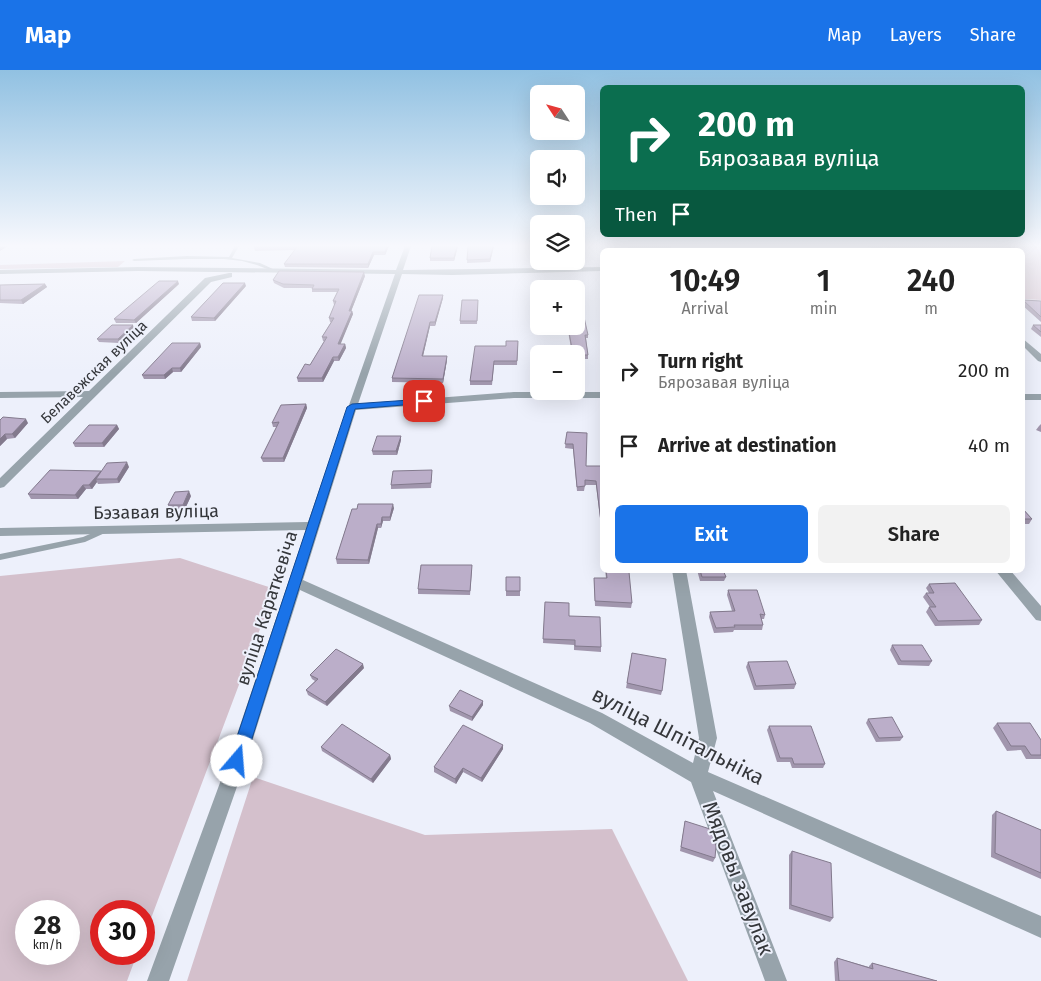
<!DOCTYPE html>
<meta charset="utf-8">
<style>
body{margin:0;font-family:"Fira Sans",sans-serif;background:#f2f2f2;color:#222;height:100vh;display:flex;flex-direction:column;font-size:19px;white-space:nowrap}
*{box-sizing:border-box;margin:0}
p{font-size:16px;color:#767676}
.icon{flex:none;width:28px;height:28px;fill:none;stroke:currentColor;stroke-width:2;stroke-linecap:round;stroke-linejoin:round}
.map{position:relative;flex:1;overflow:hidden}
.details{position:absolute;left:600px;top:178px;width:425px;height:325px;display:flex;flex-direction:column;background:#fff;border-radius:8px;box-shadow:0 5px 20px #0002}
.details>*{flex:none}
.hud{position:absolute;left:600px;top:15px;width:425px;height:152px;border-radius:8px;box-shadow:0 5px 20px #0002;background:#0b6e4f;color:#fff;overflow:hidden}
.needle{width:32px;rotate:306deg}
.buttons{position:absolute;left:530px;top:15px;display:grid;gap:10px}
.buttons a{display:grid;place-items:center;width:55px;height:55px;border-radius:8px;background:#fff;box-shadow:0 5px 20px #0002;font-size:25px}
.speed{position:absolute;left:15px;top:830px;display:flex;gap:10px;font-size:25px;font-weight:700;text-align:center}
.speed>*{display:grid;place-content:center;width:65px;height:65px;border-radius:50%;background:#fff;box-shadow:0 5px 20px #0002;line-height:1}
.speed small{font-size:12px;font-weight:400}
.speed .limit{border:8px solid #d22;background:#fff;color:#111}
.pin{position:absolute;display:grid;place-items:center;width:42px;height:42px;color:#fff;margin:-21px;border-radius:10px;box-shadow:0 2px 8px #0006}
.me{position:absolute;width:55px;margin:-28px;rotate:18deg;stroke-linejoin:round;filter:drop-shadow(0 0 4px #0008)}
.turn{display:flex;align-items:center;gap:18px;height:105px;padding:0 15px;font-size:22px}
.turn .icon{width:65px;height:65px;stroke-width:2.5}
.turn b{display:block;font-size:35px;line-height:42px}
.then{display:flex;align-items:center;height:48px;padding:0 15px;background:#0003;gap:10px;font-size:19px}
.eta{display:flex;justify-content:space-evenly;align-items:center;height:85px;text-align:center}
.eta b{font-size:30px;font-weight:600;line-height:35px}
.cta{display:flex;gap:10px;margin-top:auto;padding:10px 15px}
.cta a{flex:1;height:58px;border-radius:8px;background:#1a73e8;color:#fff;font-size:20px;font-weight:600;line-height:58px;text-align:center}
.cta a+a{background:#f2f2f2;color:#222}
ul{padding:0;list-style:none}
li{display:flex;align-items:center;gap:15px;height:75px;padding:0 15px}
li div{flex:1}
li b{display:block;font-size:19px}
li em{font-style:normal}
header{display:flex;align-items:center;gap:30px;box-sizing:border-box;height:70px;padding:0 25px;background:#1a73e8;color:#fff}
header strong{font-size:24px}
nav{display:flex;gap:28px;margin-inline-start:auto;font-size:18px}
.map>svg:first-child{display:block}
.green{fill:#d4c0cc;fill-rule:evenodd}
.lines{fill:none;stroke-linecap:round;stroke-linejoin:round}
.lane{fill:#97a3ab;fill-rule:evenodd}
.street{fill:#97a3ab;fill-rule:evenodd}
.wall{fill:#a196ad}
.shaded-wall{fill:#837a8d}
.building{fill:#bbaec9;stroke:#837a8d}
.route{fill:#1a73e8;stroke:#114b97}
.labels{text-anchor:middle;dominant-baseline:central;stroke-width:4;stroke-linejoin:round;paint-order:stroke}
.far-street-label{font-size:15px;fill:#35373b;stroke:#edf0fb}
.street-label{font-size:18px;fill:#35373b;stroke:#edf0fb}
.near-street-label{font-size:21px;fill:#35373b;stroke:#edf0fb}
</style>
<header>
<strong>Map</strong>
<nav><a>Map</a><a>Layers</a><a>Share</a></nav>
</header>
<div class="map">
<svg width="1041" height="911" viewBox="0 0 1041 911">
<rect width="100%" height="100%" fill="#edf0fb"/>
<path class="green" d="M879 176H1041V230L1023 229 1022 180H896Z
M125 191 118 197 0 199V195Z
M180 488 275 519 144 867V841H101V884H137L127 911H0V506ZM26 841H69V884H26Z
M253 707 425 765 612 759 688 911H187Z"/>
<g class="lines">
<path class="lane" d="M235 176H239L232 188 260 193 275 200 272 201 257 195 242 191 224 189H187L134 191 132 190 134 189 187 186 229 187Z
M104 458 108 460 107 462 85 472 0 490V484L83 467Z"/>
<path class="street" d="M405 176H411L403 200 602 197V201L452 205 402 204 358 334 514 322H602V328H514L356 340 303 510 602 643 693 693 699 668 672 500H686L717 668 708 702 1041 846V868L713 721 787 911H765L691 712 590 653 300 520 246 691 169 911H147L228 691 306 460 0 466V458L308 452 395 204 138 201 0 204V200L138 197 396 200Z
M867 176H878L890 180H879Z
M229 203H232V207L211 212 4 417 0 418V408L83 327 0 328V322L89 321 205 208Z
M1022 268 1041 284V292L1038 291 1022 275Z
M1022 324H1041V330H1022Z
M995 500H1010L1041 536V551L1036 550Z"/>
</g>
<path class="wall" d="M389 176 385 185H374L368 198 285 197 284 194 295 180 255 181 254 177Z
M432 176H458L454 191H430V188Z
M468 176H494L490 192 467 193Z
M365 206 351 241H352L353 244 340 274H345L346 278 339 291H334L323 312H298L297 308 310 295 324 271H323L322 267 331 252H330L329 248 335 235H334L333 231 337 222H312V218H284L274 213 273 210Z
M45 214 47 217 23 234 0 233V215Z
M179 214 136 253H116L114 249Z
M246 216 215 251H192L191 247Z
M443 228 435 256H430L423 286H447V290L443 313 392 312V308Z
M478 230 477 254H460V251Z
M1023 230 1041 231V252L1022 235Z
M1033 255H1041V267L1031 259Z
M576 256 588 265V268H586L588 285V289H576V284H572L568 261V257Z
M134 259 119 273 99 272 97 269Z
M518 271 517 295H494L492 315H470V311L506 276Z
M200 273 201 277 181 302H173L165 309H144L142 305Z
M306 334 307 338 284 392H263L261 388 277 357H273L272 353Z
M0 350 28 353 15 368 7 369 0 376Z
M1041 354V362L1036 360 1039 356Z
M117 355 119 359 104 377H75L73 373Z
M567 362 586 396H602V483H600L601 456 596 415H585L584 421H577L573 379 565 378Z
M401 370 397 385H373L372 381Z
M129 397 119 413 98 414 97 412 92 419H86L78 429H31L28 424 101 401Z
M432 404 431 418 391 419V415Z
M191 426 185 439 170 440 168 435Z
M394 438 390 451H383L381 458H378L369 494H337L336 489 352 439Z
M1022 438 1032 449 1029 454H1022Z
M472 500 470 525 418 524V519Z
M605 500H627L632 533 631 538 595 536 594 508H606Z
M697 500H723L726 507 724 511H700Z
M506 507H520V526H506Z
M929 514 982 550 979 555 935 556 926 542 929 537H930L923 527 926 523H929L926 518Z
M728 520 765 545 764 549H761L763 555 762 560H734L733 562 714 563 709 547 710 542 732 541 727 525Z
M545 532 569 546 601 577V582L574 580V575L543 573Z
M892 575 932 591 929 596 898 595 890 580Z
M632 583 662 621 661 625 626 618Z
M748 592 796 614 794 619 754 620 746 597Z
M364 598 327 636 308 625 306 620 315 611 312 609 310 605Z
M483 635 472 651 450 641 449 636Z
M868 649 903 667 900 671 876 672 866 653Z
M997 653 1041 670V689H1026L1021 680 1007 681 993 658Z
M769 656 825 694 823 698H792L790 692H777L767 660Z
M503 675V679L482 712 463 702 456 714 434 702V697Z
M321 677 390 685 391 689 373 713 322 681Z
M996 741 1041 760V809L991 787 992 745Z
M685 751 715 788 713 792 680 781Z
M792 781 833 848 830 852 789 839V785Z
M837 888 869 897V896L872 893 937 911H835L834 892Z"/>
<path class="shaded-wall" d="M2 176H8L0 181V177Z
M387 176H389L385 185V182Z
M457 176H458L454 191V188Z
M493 176H494L490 192V189Z
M373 182 374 185 368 198V194Z
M364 202 365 206 350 244 349 241Z
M178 211 179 214 136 253 134 250Z
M245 213 246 216 215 251 214 248Z
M45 214 47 217 23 234 21 230Z
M443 225V228L435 256V252Z
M352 241 353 244 339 278 338 274Z
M430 252V256L422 290V286Z
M133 255 134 259 119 273 118 269Z
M200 273 201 277 181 302 180 298Z
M345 274 346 278 339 291 338 287Z
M447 286V290L443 313V309Z
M333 287 334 291 323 312 322 308Z
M172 298 173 302 165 309 164 305Z
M306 334 307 338 284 392 283 388Z
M26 349 28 353 15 368 12 364Z
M117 355 119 359 104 377 102 373Z
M5 364 7 369 0 376V369Z
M401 366V370L397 385 396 381Z
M127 392 129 397 119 413 117 409Z
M101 401 103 405 96 409 97 412 92 419 89 415Z
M83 415 86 419 78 429 75 425Z
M189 421 191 426 185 439 183 435Z
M393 434 394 438 390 451V447Z
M382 447 383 451 381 458V454Z
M377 454 378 458 369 494 368 490Z
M363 594 364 598 327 636 325 632Z
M483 631V635L472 651V647Z
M503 675V679L482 712 481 708Z
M390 685 391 689 373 713 371 709Z
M463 698V702L456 714 455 709Z"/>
<path class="building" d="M256 176H387L385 182H373L368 194H284L297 177H254Z
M432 176H457L454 188H430Z
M468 176H493L490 189 467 190Z
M630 176H670V180H626Z
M279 201 364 202 349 241H352L338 274H345L338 287H333L322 308H297L305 294 310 295 327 267H322L334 248H329L336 231H333L339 219H312L314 215 283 214 273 210Z
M159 211H178L134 250 114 249Z
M223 213H245L214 248 191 247Z
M45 214 21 230H0V215Z
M576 220H578L588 265H585L588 285H576V284H573L568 257 576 256Z
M419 225H443L435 252H430L422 286H447L443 309 392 308Z
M462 230H478L477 251H460Z
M1023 230 1041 231V247Z
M112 255H133L118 269H97Z
M1033 255H1041V262Z
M506 271H518L517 291H494L492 311H470L475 276H506Z
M172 273H200L180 298H172L164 305H142Z
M306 334 283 388H261L279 352 272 353 281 335Z
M3 347 26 349 12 364H5L0 369V350Z
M89 355H117L102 373H73Z
M567 362 587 363 586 396H602V478H601V452L596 411 585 410V416L577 417 573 374H565Z
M377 366H401L396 381H372Z
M127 392 117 409H96L107 393Z
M50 400 101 401 89 415H83L75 425 28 424Z
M432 400 431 413 391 415 393 401Z
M189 421 183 435H168L175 422Z
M358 434H393L390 447H382L381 454H377L368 490 336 489 352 439H357Z
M1022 438 1032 449H1022Z
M421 495H472L470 521 418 519Z
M606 500H627V502H629L632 533 595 531 594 508H607Z
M700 500H723L726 507H702Z
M506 507H520V521H506Z
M955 513 982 550 938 551 929 537H936L926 523H934L929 514Z
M728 520H757L765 545 760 544 763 555H734L735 557 716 558 710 542 735 541Z
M545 532 569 533V546L600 547 601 577 575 576V570L543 569Z
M892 575H922L932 591H901Z
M336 579 363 594 325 632 306 620 318 609 310 605Z
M632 583 666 589 662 621 627 613Z
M787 591 796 614 756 616 748 592Z
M460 620 483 631 472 647 449 636Z
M892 647 903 667 879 668 868 649Z
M997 653H1030L1041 670V685H1031L1025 676H1011Z
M342 654 390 685 371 709 321 677Z
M463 655 503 675 481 708 463 698 455 709 434 697Z
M769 656H811L825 694H794L792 688H780Z
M996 741 1041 760V803L995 783Z
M685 751 710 759 716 776 715 788 681 777Z
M792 781 831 793 833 848 791 835Z
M837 888 873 899 872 893 937 911H839Z"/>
<linearGradient id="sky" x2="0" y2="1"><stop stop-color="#91c1e2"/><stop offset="0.58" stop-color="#f7f8fd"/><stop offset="1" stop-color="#f7f8fd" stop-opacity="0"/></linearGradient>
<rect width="1041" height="303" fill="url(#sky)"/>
<path class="route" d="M424 329H427V333L355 339 245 691 243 696 237 698 231 696 229 691 347 337 352 334Z"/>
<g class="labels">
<g class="far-street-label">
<text transform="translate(94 302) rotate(-44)">Белавежская вуліца</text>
</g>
<g class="street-label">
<text transform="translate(156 442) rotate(-1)">Бэзавая вуліца</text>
<text transform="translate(267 538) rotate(-72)">вуліца Караткевіча</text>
</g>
<g class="near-street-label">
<text transform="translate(678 666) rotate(27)">вуліца Шпітальніка</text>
<text transform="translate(738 808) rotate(69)">Мядовы завулак</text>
</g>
</g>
</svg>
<div class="buttons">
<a><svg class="needle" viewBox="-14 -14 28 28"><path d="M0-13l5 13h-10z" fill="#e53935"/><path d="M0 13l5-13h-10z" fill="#767676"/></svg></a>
<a><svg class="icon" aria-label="sound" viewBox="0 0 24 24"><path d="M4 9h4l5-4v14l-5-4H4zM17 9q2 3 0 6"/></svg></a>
<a><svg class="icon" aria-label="layers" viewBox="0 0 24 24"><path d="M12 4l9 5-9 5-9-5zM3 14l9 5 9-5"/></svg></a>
<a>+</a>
<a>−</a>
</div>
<div class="speed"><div>28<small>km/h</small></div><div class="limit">30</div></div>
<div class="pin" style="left:424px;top:331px;background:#d93025"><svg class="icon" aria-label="arrive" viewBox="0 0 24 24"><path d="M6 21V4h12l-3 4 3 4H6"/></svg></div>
<svg class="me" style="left:237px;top:691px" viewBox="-20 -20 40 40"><circle r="19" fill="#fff"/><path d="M0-13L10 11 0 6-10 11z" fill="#1a73e8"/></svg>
<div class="hud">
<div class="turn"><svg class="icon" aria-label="right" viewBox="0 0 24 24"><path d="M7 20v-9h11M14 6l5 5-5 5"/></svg><div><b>200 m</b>Бярозавая вуліца</div></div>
<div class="then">Then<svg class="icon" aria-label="arrive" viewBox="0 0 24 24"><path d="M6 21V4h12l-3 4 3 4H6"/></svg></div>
</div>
<section class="details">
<div class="eta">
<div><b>10:49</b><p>Arrival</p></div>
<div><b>1</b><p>min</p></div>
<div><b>240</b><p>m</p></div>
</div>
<ul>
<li><svg class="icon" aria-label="right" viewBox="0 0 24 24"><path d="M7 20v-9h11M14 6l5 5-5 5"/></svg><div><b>Turn right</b><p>Бярозавая вуліца</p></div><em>200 m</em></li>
<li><svg class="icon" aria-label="arrive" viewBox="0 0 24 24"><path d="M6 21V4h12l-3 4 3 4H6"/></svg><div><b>Arrive at destination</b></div><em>40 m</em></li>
</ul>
<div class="cta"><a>Exit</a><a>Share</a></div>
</section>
</div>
